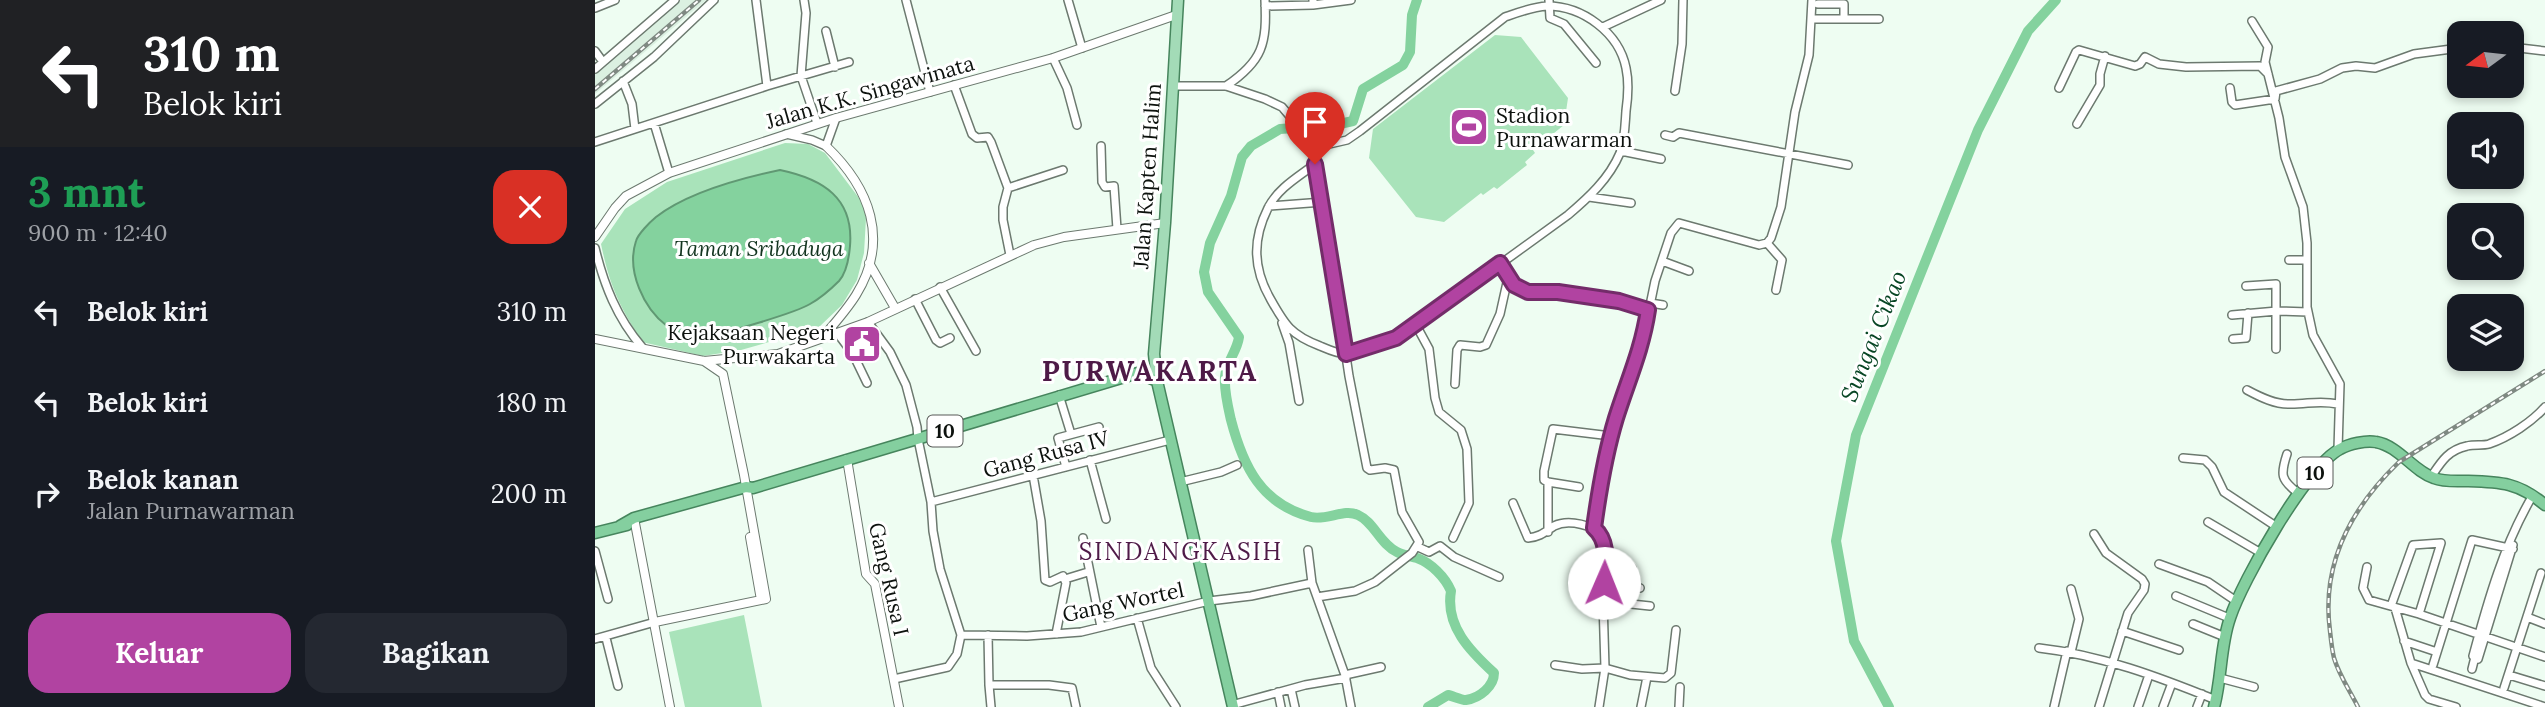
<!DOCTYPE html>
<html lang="id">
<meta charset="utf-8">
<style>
body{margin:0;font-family:Lora,serif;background:#242831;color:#f1f3f6;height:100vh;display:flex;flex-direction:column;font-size:26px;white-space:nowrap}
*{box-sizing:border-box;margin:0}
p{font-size:23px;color:#9ea1a6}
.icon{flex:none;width:38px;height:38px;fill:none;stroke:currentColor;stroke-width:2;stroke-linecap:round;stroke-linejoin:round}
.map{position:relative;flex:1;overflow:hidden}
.side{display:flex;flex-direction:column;background:#171b24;width:595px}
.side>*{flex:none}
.guide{background:#202124;color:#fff;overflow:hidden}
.needle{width:46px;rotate:255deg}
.controls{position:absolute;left:1852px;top:21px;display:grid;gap:14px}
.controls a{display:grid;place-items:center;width:77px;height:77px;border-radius:14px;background:#171b24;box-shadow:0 4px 10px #0003;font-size:35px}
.pin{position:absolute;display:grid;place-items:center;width:60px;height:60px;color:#fff;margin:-72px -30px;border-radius:50% 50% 50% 0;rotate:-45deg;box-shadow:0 0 7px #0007}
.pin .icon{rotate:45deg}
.me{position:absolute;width:77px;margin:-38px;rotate:1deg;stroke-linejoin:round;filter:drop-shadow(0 0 5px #0008)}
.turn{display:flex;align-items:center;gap:24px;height:147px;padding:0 28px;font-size:32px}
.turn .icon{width:91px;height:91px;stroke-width:2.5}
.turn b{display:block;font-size:49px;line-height:60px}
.round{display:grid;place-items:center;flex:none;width:74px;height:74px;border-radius:21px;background:#242831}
.headline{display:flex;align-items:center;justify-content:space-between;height:119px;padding:0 28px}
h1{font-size:42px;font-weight:700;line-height:52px;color:#1e9e55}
.button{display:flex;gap:14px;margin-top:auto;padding:14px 28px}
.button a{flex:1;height:80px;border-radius:21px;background:#b143a1;color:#fff;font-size:28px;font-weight:700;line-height:80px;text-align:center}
.button a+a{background:#242831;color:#f1f3f6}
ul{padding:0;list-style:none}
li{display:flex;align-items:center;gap:21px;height:91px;padding:0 28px}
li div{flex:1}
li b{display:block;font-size:26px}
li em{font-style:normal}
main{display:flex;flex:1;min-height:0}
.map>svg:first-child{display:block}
.built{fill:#dbf0e1}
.green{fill:#a9e3ba}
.water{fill:#84d29e;stroke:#609873;stroke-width:2}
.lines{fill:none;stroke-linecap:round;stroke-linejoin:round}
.river{stroke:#84d29e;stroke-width:10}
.minor-casing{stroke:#6c796f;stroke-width:10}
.tertiary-casing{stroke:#6c796f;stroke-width:10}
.primary-casing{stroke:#46855d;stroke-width:13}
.trunk-casing{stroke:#46855d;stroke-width:13}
.minor{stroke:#fff;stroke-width:7}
.tertiary{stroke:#fff;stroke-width:8}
.primary{stroke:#a3dbb7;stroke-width:10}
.trunk{stroke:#84cf9f;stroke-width:10}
.rail-casing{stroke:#7f8982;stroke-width:4.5}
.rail{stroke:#fff;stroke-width:2;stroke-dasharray:5;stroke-linecap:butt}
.route-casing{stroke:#732c69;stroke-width:18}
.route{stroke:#b143a1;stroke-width:12}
.labels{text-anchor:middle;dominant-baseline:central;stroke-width:6;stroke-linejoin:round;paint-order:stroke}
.shield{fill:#fff;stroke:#565956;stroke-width:2}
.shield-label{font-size:19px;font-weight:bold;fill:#0d120e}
.street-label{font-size:21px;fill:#0d120e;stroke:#fff}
.poi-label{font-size:21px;fill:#0d120e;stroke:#fff;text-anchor:start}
.park-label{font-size:21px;font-style:italic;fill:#12341f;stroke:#fff}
.water-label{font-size:23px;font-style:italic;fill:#084625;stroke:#fff}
.quarter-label{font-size:24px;letter-spacing:2px;fill:#4e1a47;stroke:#fff}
.district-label{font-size:28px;font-weight:bold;letter-spacing:2px;fill:#4e1a47;stroke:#fff}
</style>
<main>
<section class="side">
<div class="guide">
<div class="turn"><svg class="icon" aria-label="left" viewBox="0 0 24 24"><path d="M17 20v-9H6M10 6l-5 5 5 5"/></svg><div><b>310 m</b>Belok kiri</div></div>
</div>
<div class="headline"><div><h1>3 mnt</h1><p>900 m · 12:40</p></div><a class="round" style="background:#d93025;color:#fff"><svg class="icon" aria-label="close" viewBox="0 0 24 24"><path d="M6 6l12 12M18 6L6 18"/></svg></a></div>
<ul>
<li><svg class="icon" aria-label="left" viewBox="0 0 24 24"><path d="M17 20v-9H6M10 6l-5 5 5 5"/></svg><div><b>Belok kiri</b></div><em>310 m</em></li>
<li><svg class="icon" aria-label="left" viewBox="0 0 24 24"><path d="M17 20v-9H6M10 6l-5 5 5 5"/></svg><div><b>Belok kiri</b></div><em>180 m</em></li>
<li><svg class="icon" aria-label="right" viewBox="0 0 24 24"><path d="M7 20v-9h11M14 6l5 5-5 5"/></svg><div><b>Belok kanan</b><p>Jalan Purnawarman</p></div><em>200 m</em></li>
</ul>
<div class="button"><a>Keluar</a><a>Bagikan</a></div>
</section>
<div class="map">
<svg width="1950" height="707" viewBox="0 0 1950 707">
<rect width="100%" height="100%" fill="#eefdf2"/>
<path class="built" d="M85 0H111L0 94V73Z"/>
<path class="green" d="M900 35 926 37 973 98 969 125 938 150 940 153 930 162 932 165 902 189 899 187 888 195 886 193 849 222 821 217 774 158 778 129Z
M190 143 213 144 230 153 267 202 271 218 269 253 262 280 247 305 223 328 146 350 108 356 47 342C24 305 15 287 6 244L30 209 72 182Z
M149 615 167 707H90L74 632Z"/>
<path class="water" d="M185 170C228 179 259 198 255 246 254 258 252 272 244 281 236 289 224 299 215 304 202 312 127 335 113 335 100 336 84 335 72 326 49 309 31 271 41 241 43 234 55 222 61 217 92 193 147 178 185 170Z"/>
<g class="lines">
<path class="river" d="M822 0 817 15 815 52 808 65 768 89 758 121 740 125 685 129 656 146 647 157 636 196 615 243 609 272 613 292 644 337C642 352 631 362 630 377 629 391 633 407 636 420 648 466 666 504 716 517 732 521 749 508 763 515 779 522 785 544 802 552 808 555 815 556 822 558 836 563 850 577 856 591 850 626 875 651 899 673 899 686 885 698 871 700 866 700 858 696 853 695L833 707
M1294 707 1259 641 1241 541 1261 435 1383 130 1433 31 1461 0"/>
<g class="minor-casing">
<path id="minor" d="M161 0 172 86
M209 0 211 13 206 76 222 123
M311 0 335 92
M473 0 487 48
M954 0 955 18 969 24 1001 63
M1223 4H1249V19
M718 5 756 0
M670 6 718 5V0
M0 8 20 0
M1217 19H1284
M1657 21 1673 47 1670 62 1684 118 1690 157 1708 207 1712 243V307L1718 335 1745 384 1743 449
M1008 27 1066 0
M231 31 240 67
M1916 47 1950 51
M0 51 8 62
M458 58 472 88 482 125
M0 69 80 0
M28 81 37 104 40 129
M359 85 377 134 382 138 393 137 396 142 413 188 408 207V220L415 255
M578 86H631L670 99 687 107 710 134 717 148 728 202 754 376 772 468 775 470 790 468 799 470 807 512 824 542 817 553 780 582 760 591 722 597
M631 86C668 61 672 44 670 0
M1464 88 1481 52 1484 50 1540 66 1545 64 1550 57 1564 64 1591 67 1665 66 1673 74
M1635 88 1637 102 1640 105 1680 99 1681 91 1725 79 1747 68 1761 66 1780 68 1819 54 1864 48
M1080 91 1087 44 1088 0
M0 104 59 57 119 0
M59 123 74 173
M1482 124 1505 85V74L1510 56
M191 134 217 140 231 146 241 118
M1070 135 1078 137 1084 133 1253 165
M0 142 172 86 254 62
M506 146 507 182 510 187 519 186 522 229
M717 148 752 140 765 131 910 17C924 12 937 7 952 6 988 6 1024 33 1031 68 1034 82 1033 97 1031 111 1030 125 1030 140 1025 153 1014 179 993 198 973 215L821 325C805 335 769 354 751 354 743 354 732 349 725 346 696 335 690 325 676 300 658 269 657 240 673 208 683 188 703 177 720 164
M1026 151 1066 159
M413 188 468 170
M994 197 1036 203
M674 206 728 202
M1172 243 1187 260 1181 290
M0 248C9 285 22 318 47 347
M1694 260H1711
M1067 261 1094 271
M905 263 919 285 933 292H963L1024 301 1053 310
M1651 286 1681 284V349
M345 287 381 351
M320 299 341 340 345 343 355 338
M1055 303 1068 305
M1637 315 1682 311 1713 312
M273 322 295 352 311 385 322 427 323 439 336 502 338 531 345 569 366 635 362 654 353 667 299 679
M687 323 694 343 704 401
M821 325 834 349 840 398 844 412 866 430 872 449 874 503 858 538
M243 334 258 354 272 383
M1638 339 1651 338 1653 313
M860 384 862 350 865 345 885 347 891 345 905 314 913 278
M1652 390C1665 397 1681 405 1696 404 1714 404 1724 400 1743 404
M464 395 476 434
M1692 454C1685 475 1686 480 1703 493
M1588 458 1610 460 1617 467 1629 492 1682 527
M495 460 511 519
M471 467 463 438 504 427
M438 475 446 521 450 580 455 582 468 576 471 583 461 634
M1836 477C1846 462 1853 450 1872 446 1880 444 1887 446 1894 444 1914 437 1937 422 1950 407
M585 482 626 472 642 465
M953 482 984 487
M336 502 575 440
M918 503 933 538C945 537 950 532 959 526 971 520 988 524 1000 529
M1613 522 1666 553
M953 532V482L949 480V471L958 429 1016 436
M1499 534 1511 553 1547 579 1550 584 1549 590 1533 613 1504 707
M488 538 506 627
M823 547 834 552 845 546 859 557 904 577
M713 550 717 583
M0 551 13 599
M1564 564 1613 582 1641 601
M1772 567 1768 588 1774 600 1824 614 1950 657
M470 579 493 572
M1009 583 1045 588
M1035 586 1037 568
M1476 589 1484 619 1476 652
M1581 596 1634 618
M1008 601 1055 606
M1796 606 1818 545 1846 543 1824 614
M1800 608 1816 663 1830 695 1834 699 1861 707
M1932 617 1950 624
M542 618 556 668 581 707
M1598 624 1630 637
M1527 631 1584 650
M366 635 432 636 486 632 614 601 656 596 717 583 750 675 756 707
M393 635 394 685H454L477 688 481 707
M11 638 23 686
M0 639 60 622
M1809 641 1842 652
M1444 648C1506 655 1564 677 1621 700
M1880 657 1883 659 1918 545
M1816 663 1950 707
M960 665 987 669 1010 668 1035 675 1070 678 1076 673 1081 630
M1838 665 1877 540 1918 549
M1877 669 1880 657 1878 656C1893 600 1909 544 1938 495
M750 675 786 667
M1914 675 1950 686
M1625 678 1659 687
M394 685 396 707
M1909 688 1946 573
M696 689 700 707
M683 692 686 707
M637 705 710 685 751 678
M1004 707 1010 668 1008 601 1011 556 1006 535 1000 529 1007 477 1021 420 1034 379 1045 354 1060 281 1076 233 1084 223 1164 245 1172 243 1176 238 1186 207 1200 112 1214 55 1217 0
M1046 707 1052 677
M1084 707 1085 687
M1459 707 1472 651
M1543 707 1554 675
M1568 707 1577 683
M1602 707 1607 694"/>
</g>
<g class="tertiary-casing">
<path id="tertiary" d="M0 237 20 208 31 196 74 173 241 118 458 58 581 15
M274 263 300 308
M227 338C239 324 251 311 261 295 295 240 275 188 231 146
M0 339 109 361 183 354 273 322 439 245 469 237 570 223
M252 459 271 574 280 584 304 707
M39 518 75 707
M155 537 166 600
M60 622 171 599 149 475 128 374 109 361"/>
</g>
<g class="primary-casing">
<path id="primary" d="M562 381 559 354 570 223 583 0"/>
</g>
<g class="trunk-casing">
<path id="trunk" d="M25 526 39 518 151 487 158 488 543 373 562 381 638 707
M0 533 32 525
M1619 707C1627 678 1625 646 1635 618 1647 581 1712 466 1745 449 1754 444 1771 440 1781 442 1804 446 1818 471 1839 478 1849 482 1860 481 1871 481 1905 482 1923 482 1950 505"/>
</g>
<use href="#minor" class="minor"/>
<use href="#tertiary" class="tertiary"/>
<use href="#primary" class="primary"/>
<use href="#trunk" class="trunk"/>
<g class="rail-casing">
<path id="rail" d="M0 89 104 0
M1763 707C1755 691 1744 675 1739 658 1737 650 1736 640 1735 631 1726 564 1756 508 1804 462L1950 371"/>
</g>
<use href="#rail" class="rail"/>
</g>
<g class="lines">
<g class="route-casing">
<path id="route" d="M720 164 751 354 801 338 905 263 919 285 933 292H963L1024 301 1053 310C1047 350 1033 380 1021 418 1010 454 1004 491 999 528 1015 542 1010 565 1009 583"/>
</g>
<use href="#route" class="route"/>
</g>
<defs>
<g id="stadium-square" transform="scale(2.0125)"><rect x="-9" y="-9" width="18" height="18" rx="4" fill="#b143a1" stroke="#fff"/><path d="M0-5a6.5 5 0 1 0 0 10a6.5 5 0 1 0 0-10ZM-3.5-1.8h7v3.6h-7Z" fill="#fff"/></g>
<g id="civic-square" transform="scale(2.0125)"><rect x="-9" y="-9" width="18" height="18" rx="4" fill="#b143a1" stroke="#fff"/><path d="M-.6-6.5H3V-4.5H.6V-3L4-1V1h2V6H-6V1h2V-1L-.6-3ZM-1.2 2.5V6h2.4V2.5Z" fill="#fff"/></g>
</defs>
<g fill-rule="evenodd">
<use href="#stadium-square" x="874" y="127"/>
<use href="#civic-square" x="267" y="344"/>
</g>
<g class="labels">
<g class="shield">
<rect x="332.5" y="415.5" width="35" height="31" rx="5"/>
<rect x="1702.5" y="457.5" width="35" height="31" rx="5"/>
</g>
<g class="shield-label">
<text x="350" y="431">10</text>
<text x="1720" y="473">10</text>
</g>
<g class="street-label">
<text transform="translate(275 92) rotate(-16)">Jalan K.K. Singawinata</text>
<text transform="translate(552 176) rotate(-86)">Jalan Kapten Halim</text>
<text transform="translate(451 454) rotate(-15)">Gang Rusa IV</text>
<text transform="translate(294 579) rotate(77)">Gang Rusa I</text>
<text transform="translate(528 602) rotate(-12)">Gang Wortel</text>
</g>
<g class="poi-label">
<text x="901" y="115">Stadion<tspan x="901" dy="24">Purnawarman</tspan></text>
<text x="240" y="332" text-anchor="end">Kejaksaan Negeri<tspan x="240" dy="24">Purwakarta</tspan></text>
</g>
<g class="park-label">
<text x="164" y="248">Taman Sribaduga</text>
</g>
<g class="water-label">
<text transform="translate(1278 336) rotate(-68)">Sungai Cikao</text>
</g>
<g class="quarter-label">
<text x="586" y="551">SINDANGKASIH</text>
</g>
<g class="district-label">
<text x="555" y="371">PURWAKARTA</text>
</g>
</g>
</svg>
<div class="controls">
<a><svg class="needle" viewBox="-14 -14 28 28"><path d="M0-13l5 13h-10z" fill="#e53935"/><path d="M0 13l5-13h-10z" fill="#9ea1a6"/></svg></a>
<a><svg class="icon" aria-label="sound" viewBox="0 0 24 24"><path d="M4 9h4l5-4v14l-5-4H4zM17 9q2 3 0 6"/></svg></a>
<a><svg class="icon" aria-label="search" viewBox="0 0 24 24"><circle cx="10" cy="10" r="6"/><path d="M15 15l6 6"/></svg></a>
<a><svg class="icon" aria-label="layers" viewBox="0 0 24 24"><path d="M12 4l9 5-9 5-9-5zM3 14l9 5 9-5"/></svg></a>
</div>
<div class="pin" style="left:720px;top:164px;background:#d93025"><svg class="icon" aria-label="arrive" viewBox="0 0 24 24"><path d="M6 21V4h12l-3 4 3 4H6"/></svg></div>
<svg class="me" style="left:1009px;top:583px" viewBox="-20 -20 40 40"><circle r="19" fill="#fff"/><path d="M0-13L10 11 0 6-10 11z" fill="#b143a1"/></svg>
</div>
</main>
